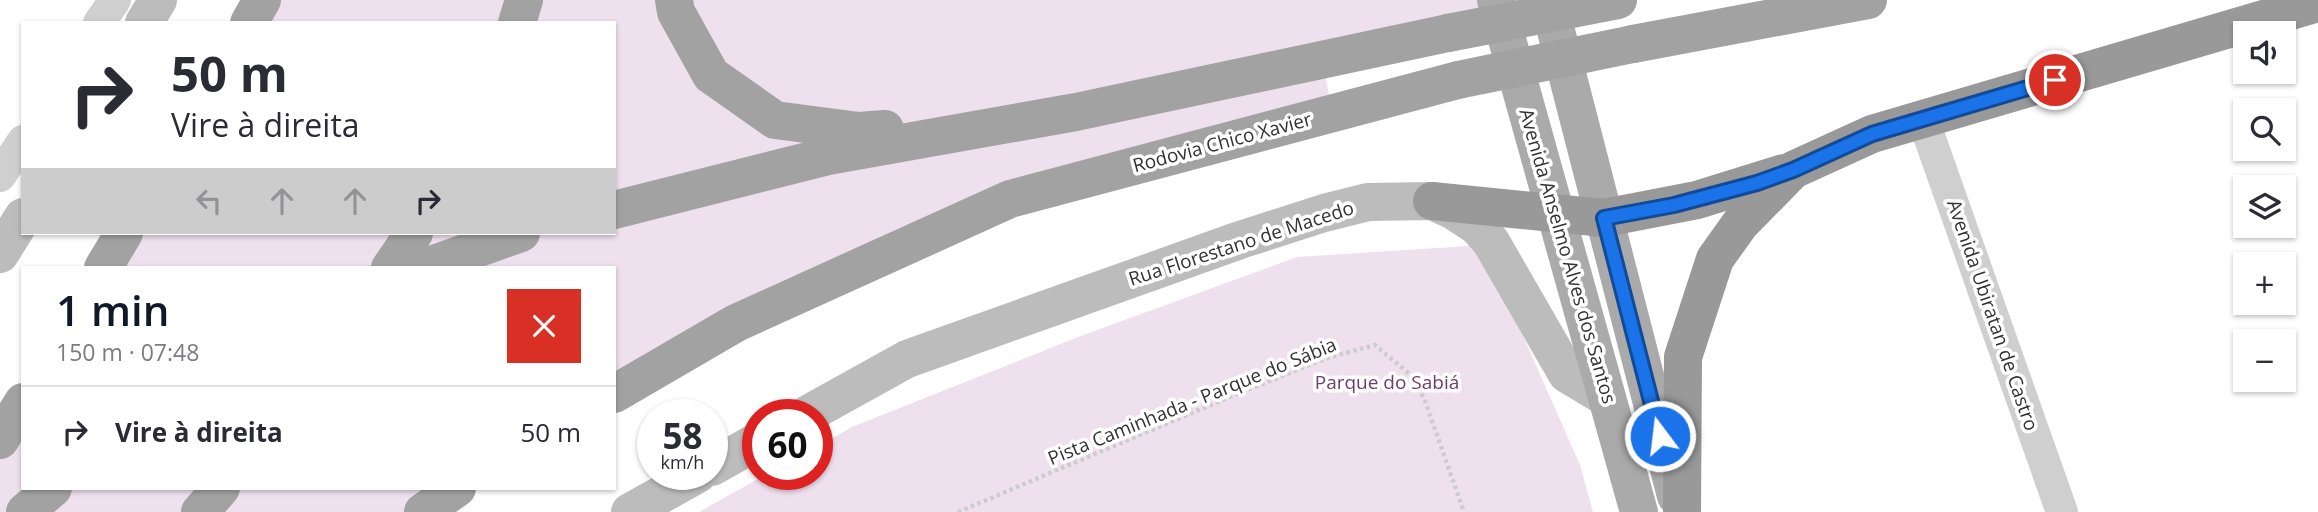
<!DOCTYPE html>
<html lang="pt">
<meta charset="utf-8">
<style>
body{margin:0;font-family:"Open Sans",sans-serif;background:#f2f2f3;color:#2b2b33;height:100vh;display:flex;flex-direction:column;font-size:26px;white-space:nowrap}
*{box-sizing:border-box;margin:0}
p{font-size:23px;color:#7c7c81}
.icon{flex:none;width:38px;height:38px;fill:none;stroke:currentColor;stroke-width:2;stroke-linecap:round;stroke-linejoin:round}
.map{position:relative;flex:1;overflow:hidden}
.panel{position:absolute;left:21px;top:266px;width:595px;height:224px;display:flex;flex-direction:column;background:#fff;border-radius:0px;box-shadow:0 2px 5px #0004}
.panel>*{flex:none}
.guide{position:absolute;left:21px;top:21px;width:595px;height:214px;border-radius:0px;box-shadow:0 2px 5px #0004;background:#fff;color:#2b2b33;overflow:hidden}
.fabs{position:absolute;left:2233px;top:21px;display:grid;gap:14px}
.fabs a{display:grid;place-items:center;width:63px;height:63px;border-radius:0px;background:#fff;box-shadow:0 2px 5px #0004;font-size:35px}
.speed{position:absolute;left:637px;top:399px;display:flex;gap:14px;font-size:35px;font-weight:700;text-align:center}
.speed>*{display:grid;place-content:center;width:91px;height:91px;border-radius:50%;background:#fff;box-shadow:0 2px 5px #0004;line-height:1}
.speed small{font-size:18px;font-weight:400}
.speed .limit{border:10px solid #d22;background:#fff;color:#111}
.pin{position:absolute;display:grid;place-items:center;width:60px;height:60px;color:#fff;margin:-30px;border:4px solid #fff;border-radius:50%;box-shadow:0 2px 7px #0007}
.me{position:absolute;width:77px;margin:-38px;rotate:345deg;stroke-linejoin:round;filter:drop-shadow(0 0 5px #0008)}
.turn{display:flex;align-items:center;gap:24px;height:147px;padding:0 35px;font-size:32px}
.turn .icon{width:91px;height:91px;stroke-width:2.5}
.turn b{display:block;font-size:49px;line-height:60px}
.lanes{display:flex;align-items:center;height:66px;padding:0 35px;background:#0003;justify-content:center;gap:35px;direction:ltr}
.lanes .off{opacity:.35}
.round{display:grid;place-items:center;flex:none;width:74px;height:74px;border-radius:0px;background:#f2f2f3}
.summary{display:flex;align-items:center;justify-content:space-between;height:119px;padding:0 35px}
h1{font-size:42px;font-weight:600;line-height:52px;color:#111827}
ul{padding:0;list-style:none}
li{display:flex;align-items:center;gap:21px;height:91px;padding:0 35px;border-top:2px solid #e1e1e2}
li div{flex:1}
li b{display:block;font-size:26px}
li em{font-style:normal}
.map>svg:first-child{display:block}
.green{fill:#efe0ee}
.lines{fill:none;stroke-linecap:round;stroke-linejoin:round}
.path{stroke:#ccc;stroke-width:4.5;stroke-dasharray:3.5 3.5;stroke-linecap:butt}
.minor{stroke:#cfcfcf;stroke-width:32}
.secondary{stroke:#bcbcbc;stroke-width:38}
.primary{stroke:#aaa;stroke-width:38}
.trunk{stroke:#a2a2a2;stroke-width:38}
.motorway{stroke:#999;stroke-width:38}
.trunk-bridge{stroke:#a2a2a2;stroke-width:38}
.route-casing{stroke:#114b97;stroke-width:18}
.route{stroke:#1a73e8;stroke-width:12}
.labels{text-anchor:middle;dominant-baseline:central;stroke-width:7;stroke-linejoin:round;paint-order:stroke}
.street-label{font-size:19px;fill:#323232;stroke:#fff}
.park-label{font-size:19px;fill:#703d6a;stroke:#fff}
</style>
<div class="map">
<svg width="2318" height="512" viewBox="0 0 2318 512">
<rect width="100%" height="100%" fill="#fff"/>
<path class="green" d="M262 0H1493L1498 24 1322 61 1333 113 1010 199 614 394V268H103L124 233H614V23H249Z
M1483 245 1580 465 1593 512H699L767 474H817V447L852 427 1078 337 1297 257Z
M23 402V488H457L423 512H0V440Z"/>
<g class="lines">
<path class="path" d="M958 512 1227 398 1327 358 1375 345 1413 377 1425 401 1464 512"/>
<path class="minor" d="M99 23 115 0
M1923 119 2062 512
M0 176 23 141"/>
<path class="secondary" d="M144 23 158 0
M0 254 23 217
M806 415 907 359 1240 240 1324 213 1368 202 1432 201 1454 211 1477 226 1491 242 1567 374 1607 398
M712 467 758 441
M630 512 698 474"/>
<path class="primary" d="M1496 0 1639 512
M1548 0 1676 496"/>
<path class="trunk" d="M674 0 676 12 711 75 775 120 859 131 885 129
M249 23 262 0
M517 23 524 0
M1633 44 1868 0
M614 210 828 156 1076 112 1448 33
M103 268 124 233
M390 268 414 233
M423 268 521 233
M614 394 736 323 1010 199 1458 80
M0 440 23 402
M25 512 53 488
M200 512 221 488
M423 512 457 488"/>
<path class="motorway" d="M1432 201 1604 218 1697 200 1784 173
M1682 512 1683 357 1715 259 1740 224 1793 170 1872 134 2318 3"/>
<path class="trunk-bridge" d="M1448 33 1618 0
M1458 80 1633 44"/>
</g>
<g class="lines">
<g class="route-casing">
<path id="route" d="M1660 436 1604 218 1674 205 1757 183 1793 170 1872 134 2055 80"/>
</g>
<use href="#route" class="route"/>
</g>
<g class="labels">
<g class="street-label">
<text transform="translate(1222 142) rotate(-15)">Rodovia Chico Xavier</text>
<text transform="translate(1241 243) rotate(-18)">Rua Florestano de Macedo</text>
<text transform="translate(1568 256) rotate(74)">Avenida Anselmo Alves dos Santos</text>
<text transform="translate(1993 315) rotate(71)">Avenida Ubiratan de Castro</text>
<text transform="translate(1192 401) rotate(-22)">Pista Caminhada - Parque do Sábia</text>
</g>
<g class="park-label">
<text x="1387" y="382">Parque do Sabiá</text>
</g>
</g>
</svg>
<div class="fabs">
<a><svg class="icon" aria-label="sound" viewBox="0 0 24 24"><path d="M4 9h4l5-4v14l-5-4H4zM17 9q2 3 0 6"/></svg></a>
<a><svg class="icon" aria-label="search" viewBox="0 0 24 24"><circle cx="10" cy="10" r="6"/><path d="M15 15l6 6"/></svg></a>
<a><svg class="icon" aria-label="layers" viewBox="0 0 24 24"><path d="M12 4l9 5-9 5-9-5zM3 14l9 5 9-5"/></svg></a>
<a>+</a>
<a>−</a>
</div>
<div class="speed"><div>58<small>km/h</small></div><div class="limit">60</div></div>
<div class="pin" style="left:2055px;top:80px;background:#d93025"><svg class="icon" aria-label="arrive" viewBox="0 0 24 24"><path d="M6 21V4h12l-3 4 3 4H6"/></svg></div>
<svg class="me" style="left:1660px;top:436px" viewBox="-20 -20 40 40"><circle r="17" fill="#1a73e8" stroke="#fff" stroke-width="3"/><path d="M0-11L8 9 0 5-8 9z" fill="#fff"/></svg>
<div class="guide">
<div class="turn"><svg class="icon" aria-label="right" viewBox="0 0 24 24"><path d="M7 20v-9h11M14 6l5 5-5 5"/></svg><div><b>50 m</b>Vire à direita</div></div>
<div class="lanes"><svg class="icon off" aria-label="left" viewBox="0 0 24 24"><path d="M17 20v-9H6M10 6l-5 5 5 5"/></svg><svg class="icon off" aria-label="ahead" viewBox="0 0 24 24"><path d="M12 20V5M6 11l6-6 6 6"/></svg><svg class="icon off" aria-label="ahead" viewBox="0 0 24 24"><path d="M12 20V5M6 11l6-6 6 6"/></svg><svg class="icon" aria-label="right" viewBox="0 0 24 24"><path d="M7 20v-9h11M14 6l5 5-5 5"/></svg></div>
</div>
<section class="panel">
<div class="summary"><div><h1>1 min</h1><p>150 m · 07:48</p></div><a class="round" style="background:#d93025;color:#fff"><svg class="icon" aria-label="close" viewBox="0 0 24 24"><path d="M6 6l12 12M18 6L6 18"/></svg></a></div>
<ul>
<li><svg class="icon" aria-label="right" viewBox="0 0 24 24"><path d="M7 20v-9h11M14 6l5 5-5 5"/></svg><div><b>Vire à direita</b></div><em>50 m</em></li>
</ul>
</section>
</div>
